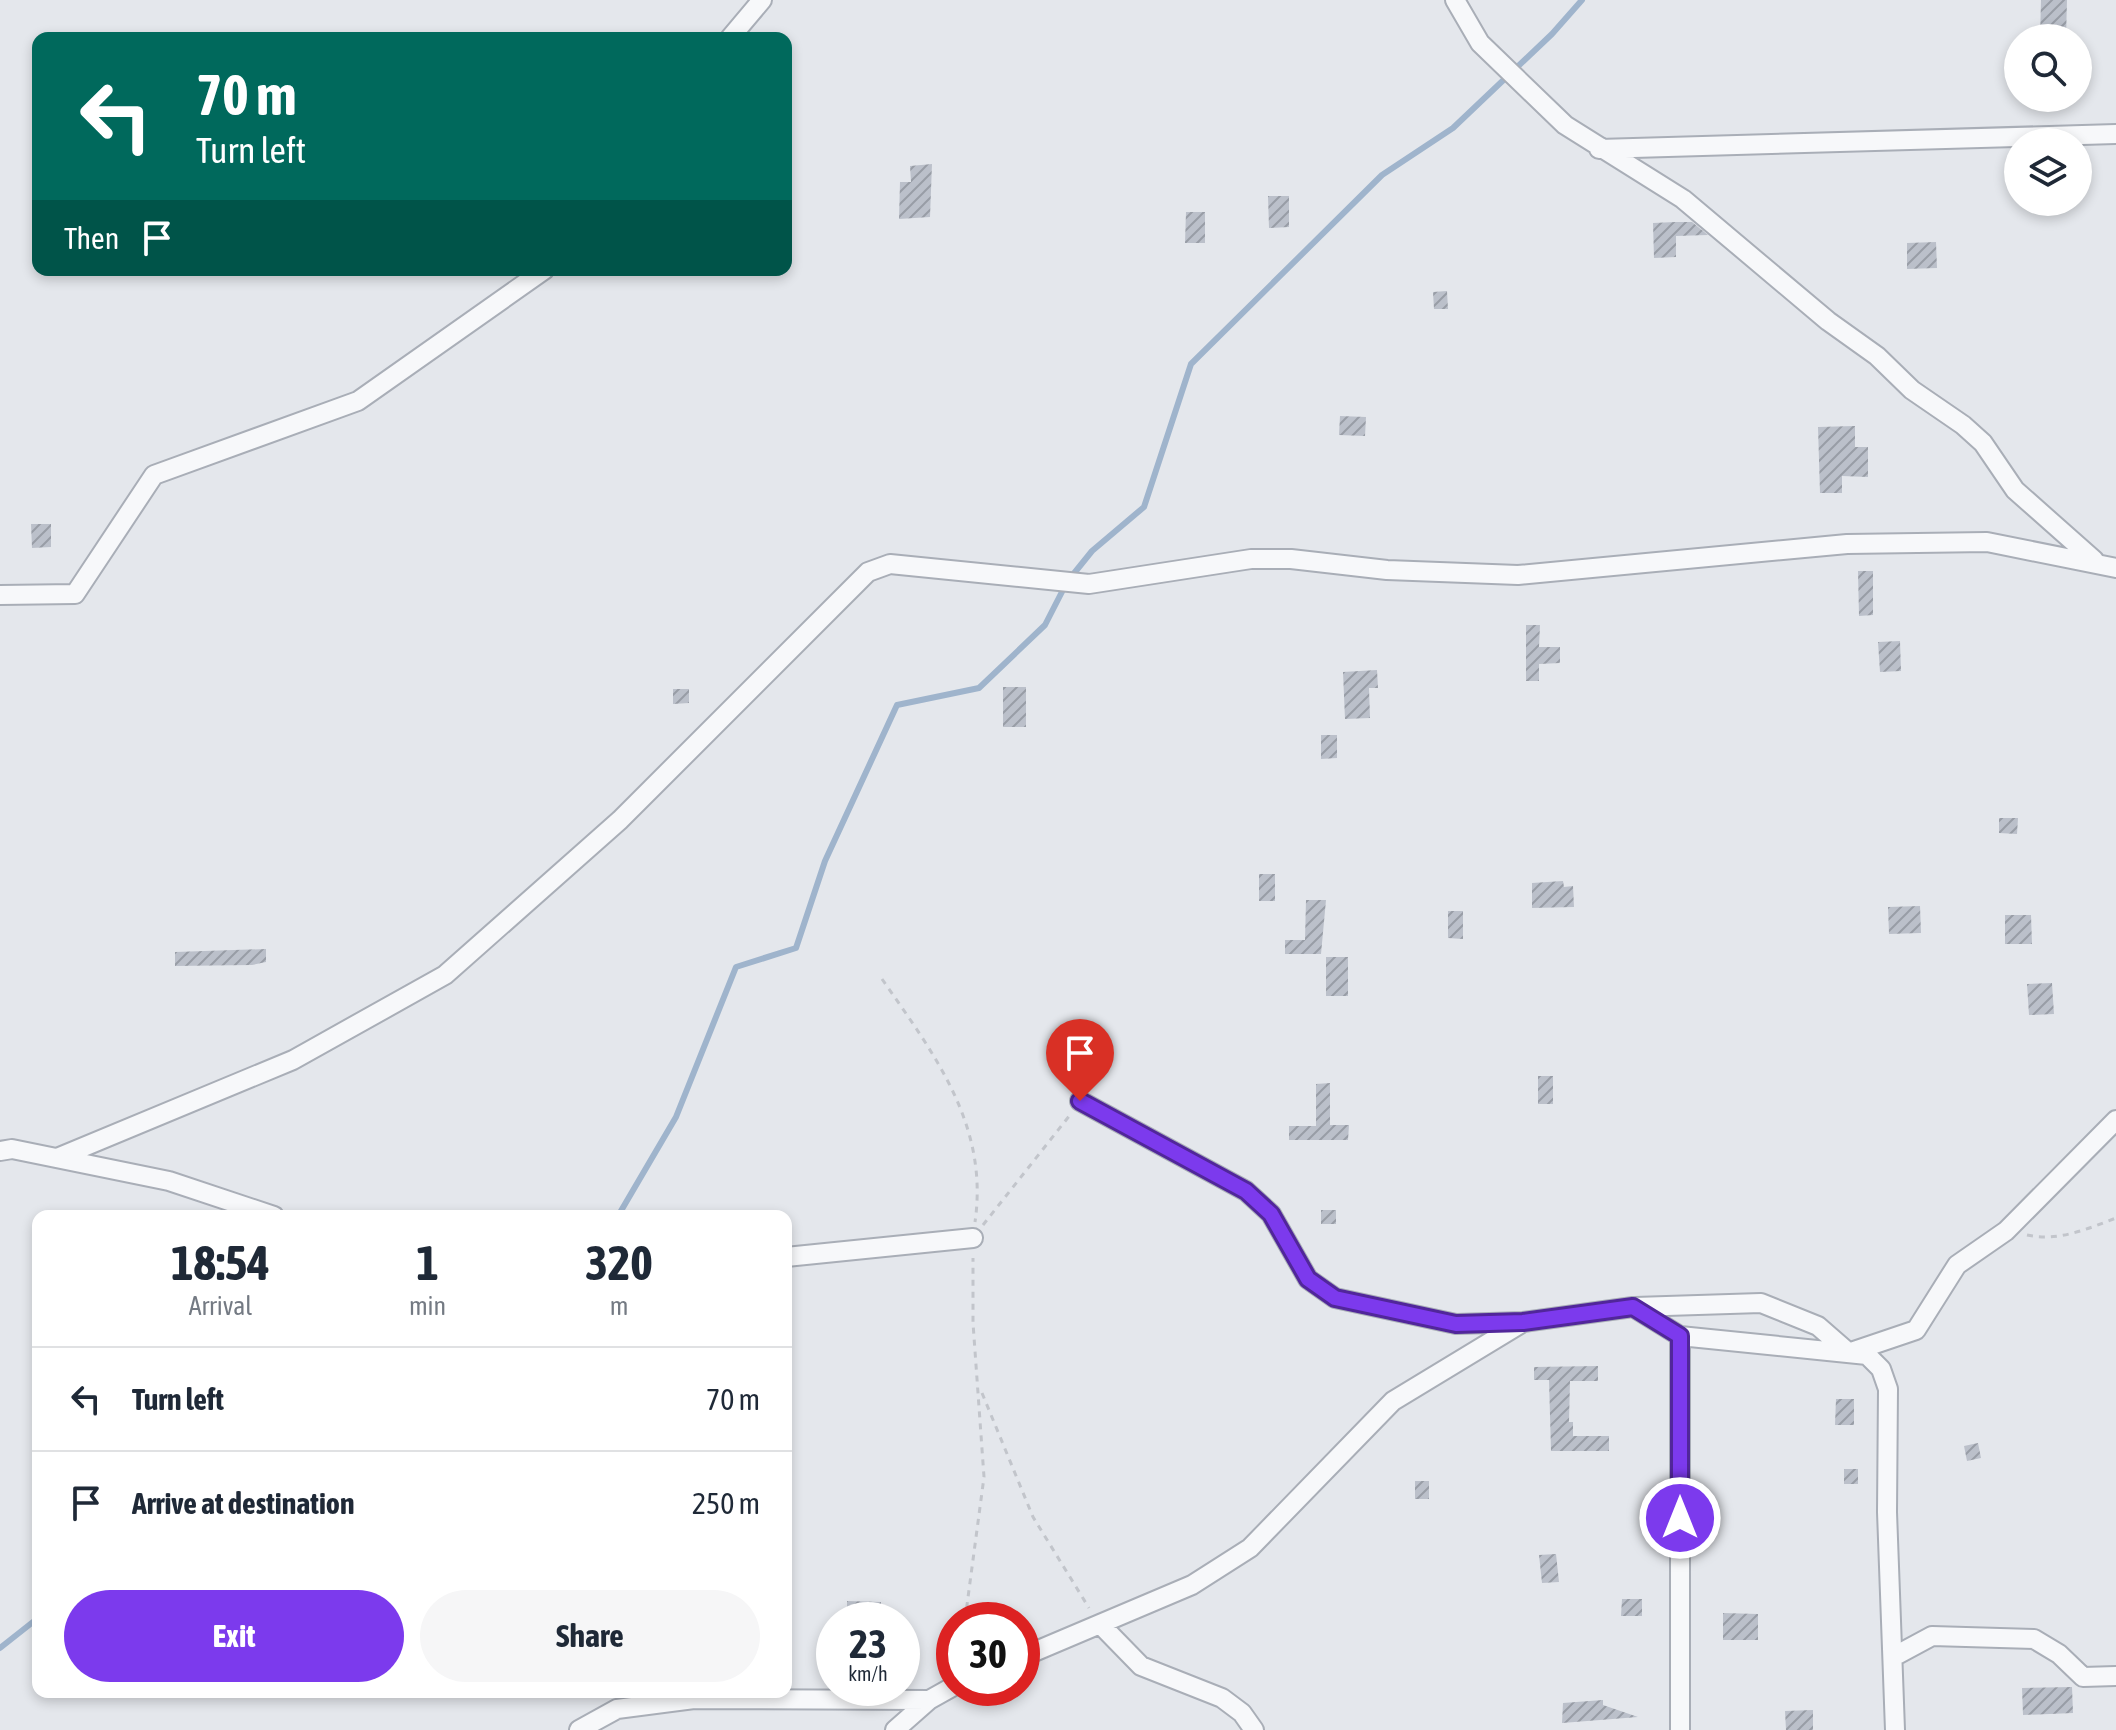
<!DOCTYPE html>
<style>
body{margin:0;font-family:"Asap Condensed",sans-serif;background:#f6f6f7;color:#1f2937;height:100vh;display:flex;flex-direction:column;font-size:30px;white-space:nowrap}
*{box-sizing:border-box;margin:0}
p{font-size:26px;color:#747a83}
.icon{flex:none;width:44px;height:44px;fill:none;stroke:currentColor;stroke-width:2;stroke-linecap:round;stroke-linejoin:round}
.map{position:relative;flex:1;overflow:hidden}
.panel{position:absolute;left:32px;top:1210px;width:760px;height:488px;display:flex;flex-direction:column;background:#fff;border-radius:16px;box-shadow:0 4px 12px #0003}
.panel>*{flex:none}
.hud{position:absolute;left:32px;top:32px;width:760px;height:244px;border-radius:16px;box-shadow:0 4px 12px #0003;background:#00695c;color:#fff;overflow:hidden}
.fabs{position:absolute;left:2004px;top:24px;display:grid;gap:16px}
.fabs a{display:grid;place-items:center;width:88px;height:88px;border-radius:50%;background:#fff;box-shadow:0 4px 12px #0003;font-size:40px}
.speed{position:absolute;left:816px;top:1602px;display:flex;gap:16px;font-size:40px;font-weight:700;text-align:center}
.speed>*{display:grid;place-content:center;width:104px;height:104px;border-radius:50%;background:#fff;box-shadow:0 4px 12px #0003;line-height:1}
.speed small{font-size:20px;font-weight:400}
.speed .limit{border:12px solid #d22;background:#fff;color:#111}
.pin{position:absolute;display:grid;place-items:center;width:68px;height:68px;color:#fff;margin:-82px -34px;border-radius:50% 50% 50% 0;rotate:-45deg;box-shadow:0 0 8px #0007}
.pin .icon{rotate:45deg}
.me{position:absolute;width:88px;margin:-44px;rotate:0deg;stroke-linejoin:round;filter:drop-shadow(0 0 6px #0008)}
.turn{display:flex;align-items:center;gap:28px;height:168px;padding:0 32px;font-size:36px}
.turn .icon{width:104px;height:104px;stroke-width:2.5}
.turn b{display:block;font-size:56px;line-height:68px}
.then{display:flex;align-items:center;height:76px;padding:0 32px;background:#0003;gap:16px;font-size:30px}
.eta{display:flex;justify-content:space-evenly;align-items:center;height:136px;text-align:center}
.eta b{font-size:48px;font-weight:700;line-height:56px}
.action{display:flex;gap:16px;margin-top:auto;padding:16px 32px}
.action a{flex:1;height:92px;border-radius:48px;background:#7c3aed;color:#fff;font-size:32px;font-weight:700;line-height:92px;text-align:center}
.action a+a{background:#f6f6f7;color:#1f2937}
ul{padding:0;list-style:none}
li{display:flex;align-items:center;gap:24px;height:104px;padding:0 32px;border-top:2px solid #e0e1e3}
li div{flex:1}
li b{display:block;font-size:30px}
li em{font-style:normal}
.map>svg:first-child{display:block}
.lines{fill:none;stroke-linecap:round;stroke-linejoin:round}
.stream{stroke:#9fb4cc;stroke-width:6}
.building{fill:url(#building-hatch)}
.street-casing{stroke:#a9aeb7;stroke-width:22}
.path{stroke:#c2c5cb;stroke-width:3;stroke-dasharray:6 6;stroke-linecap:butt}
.street{stroke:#f7f8fa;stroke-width:18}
.route-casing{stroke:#51269a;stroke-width:20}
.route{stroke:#7c3aed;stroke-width:14}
</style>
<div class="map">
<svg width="2116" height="1730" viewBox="0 0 2116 1730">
<defs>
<pattern id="building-hatch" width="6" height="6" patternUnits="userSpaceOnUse" patternTransform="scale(2)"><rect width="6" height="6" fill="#bbc0ca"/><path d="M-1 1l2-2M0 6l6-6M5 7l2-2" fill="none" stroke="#989da6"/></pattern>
</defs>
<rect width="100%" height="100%" fill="#e4e7ec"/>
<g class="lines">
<path class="stream" d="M618 1216 676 1117 736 967 796 948 825 861 897 705 979 688 1045 625 1067 582 1092 551 1144 507 1191 364 1382 175 1453 128 1552 34 1582 0
M0 1648 38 1618"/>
</g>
<path class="building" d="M2041 0H2067L2066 38H2040Z
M932 164 930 217 899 219 900 182H911L910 166Z
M1268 196H1289V227L1269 228Z
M1186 212H1205V243H1185Z
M1675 222H1692L1708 235 1676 236V257L1654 258 1653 223Z
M1936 242 1937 268 1907 269V243Z
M1447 291 1448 309H1434L1433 292Z
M1340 416 1366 417 1365 436 1339 435Z
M1855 426V447H1868V477L1842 476V493H1820L1818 427Z
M31 524H51V547L32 548Z
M1858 571H1873V615L1859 616Z
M1526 625H1540L1539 647H1560V663L1539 664V681H1526Z
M1900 641 1901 671 1880 672 1878 642Z
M1377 670 1378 688H1369L1370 718 1345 719 1343 672Z
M1003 687H1026V727H1003Z
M673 689H689V703L673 704Z
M1321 735H1337V758L1321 759Z
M1999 818H2018L2017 834 1999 833Z
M1259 874H1275V901H1259Z
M1563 881 1564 887 1573 886 1574 907 1532 908V883Z
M1306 900H1326L1321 954H1285V940H1305Z
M1920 906 1921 933 1889 934 1888 907Z
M1448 911H1463V939L1448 938Z
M2005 915H2031L2032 944H2005Z
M266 949V962L252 965 175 966V952Z
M1326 957H1348V996H1326Z
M2052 983 2054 1014 2029 1015 2027 984Z
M1538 1076H1553V1104H1538Z
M1330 1083V1125H1349L1348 1140H1289V1126H1316V1084Z
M1321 1210H1336V1224H1321Z
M1598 1366V1381H1570L1569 1422H1573V1436H1609V1451H1551L1549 1380H1534V1367Z
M1836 1399H1854V1425H1835Z
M1978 1443 1981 1458 1967 1461 1964 1446Z
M1844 1469H1858V1484H1844Z
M1415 1481H1429V1499H1415Z
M1556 1554 1559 1582 1542 1583 1539 1555Z
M1622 1599H1642V1616H1621Z
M847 1601 881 1602V1620H847Z
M1723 1613 1758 1614V1640H1723Z
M2072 1687 2073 1713 2023 1715 2022 1688Z
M1603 1700V1705L1638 1717 1562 1723 1563 1703Z
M1813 1710V1730H1786L1785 1711Z"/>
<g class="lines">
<g class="street-casing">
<path id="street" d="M1455 0 1480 43 1565 125 1683 199 1828 321 1877 356 1912 390 1963 425 1983 443 2015 490 2094 560
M730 38 762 0
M1599 149 2116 134
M0 595 75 594 154 475 358 401 544 270
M1080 1101 1246 1191 1271 1214 1308 1279 1335 1298 1456 1324 1523 1322 1633 1307 1680 1336 1867 1355 1881 1369 1888 1389 1887 1512 1895 1730
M0 1151 12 1149 169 1181 274 1216
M57 1158 293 1060 445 975 620 820 868 572 890 564 1089 584 1251 559H1291L1387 570 1518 575 1847 544 1987 542 2116 568
M786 1257 973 1238
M1635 1307 1761 1303 1818 1326 1849 1353
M1851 1352 1916 1330 1957 1265 2006 1231 2116 1120
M1100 1624 1141 1666 1222 1698 1242 1713 1254 1730
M1022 1657 1192 1585 1250 1548 1393 1401 1520 1324
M1893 1657 1932 1636 2034 1639 2059 1654 2083 1677 2116 1676
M579 1730 617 1709 694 1699 929 1700 954 1686
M895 1730 929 1700
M1680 1730V1336"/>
</g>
<path class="path" d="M882 979C934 1054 989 1125 975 1222
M983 1225 1070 1115
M2027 1235C2058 1242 2087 1229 2116 1218
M982 1393 1033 1517 1089 1608
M965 1620 984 1477 973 1323V1258
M949 1667 954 1657"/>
<use href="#street" class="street"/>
</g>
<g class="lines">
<g class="route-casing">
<path id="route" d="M1080 1101 1246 1191 1271 1214 1308 1279 1335 1298 1456 1324 1523 1322 1633 1307 1680 1336V1518"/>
</g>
<use href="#route" class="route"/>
</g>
</svg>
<div class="fabs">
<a><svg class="icon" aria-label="search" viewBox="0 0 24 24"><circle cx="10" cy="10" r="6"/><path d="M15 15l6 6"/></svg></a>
<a><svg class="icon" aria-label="layers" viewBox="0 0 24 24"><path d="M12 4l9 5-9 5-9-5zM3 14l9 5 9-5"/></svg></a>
</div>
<div class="speed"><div>23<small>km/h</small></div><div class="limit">30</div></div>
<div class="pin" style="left:1080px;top:1101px;background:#d93025"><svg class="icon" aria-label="arrive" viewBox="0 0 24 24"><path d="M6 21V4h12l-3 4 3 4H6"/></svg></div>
<svg class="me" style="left:1680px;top:1518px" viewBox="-20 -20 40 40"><circle r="17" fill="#7c3aed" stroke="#fff" stroke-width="3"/><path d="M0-11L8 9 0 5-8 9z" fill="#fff"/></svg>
<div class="hud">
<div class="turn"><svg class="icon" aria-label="left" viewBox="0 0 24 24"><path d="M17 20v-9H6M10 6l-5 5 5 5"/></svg><div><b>70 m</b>Turn left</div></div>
<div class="then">Then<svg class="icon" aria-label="arrive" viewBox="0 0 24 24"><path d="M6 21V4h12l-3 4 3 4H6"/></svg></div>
</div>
<section class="panel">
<div class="eta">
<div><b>18:54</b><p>Arrival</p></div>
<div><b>1</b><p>min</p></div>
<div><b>320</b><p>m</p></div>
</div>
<ul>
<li><svg class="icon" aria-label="left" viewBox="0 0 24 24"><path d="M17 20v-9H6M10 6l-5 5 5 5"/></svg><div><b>Turn left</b></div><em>70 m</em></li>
<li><svg class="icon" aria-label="arrive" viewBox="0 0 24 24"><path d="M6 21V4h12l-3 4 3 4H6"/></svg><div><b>Arrive at destination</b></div><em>250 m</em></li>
</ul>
<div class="action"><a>Exit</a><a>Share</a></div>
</section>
</div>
